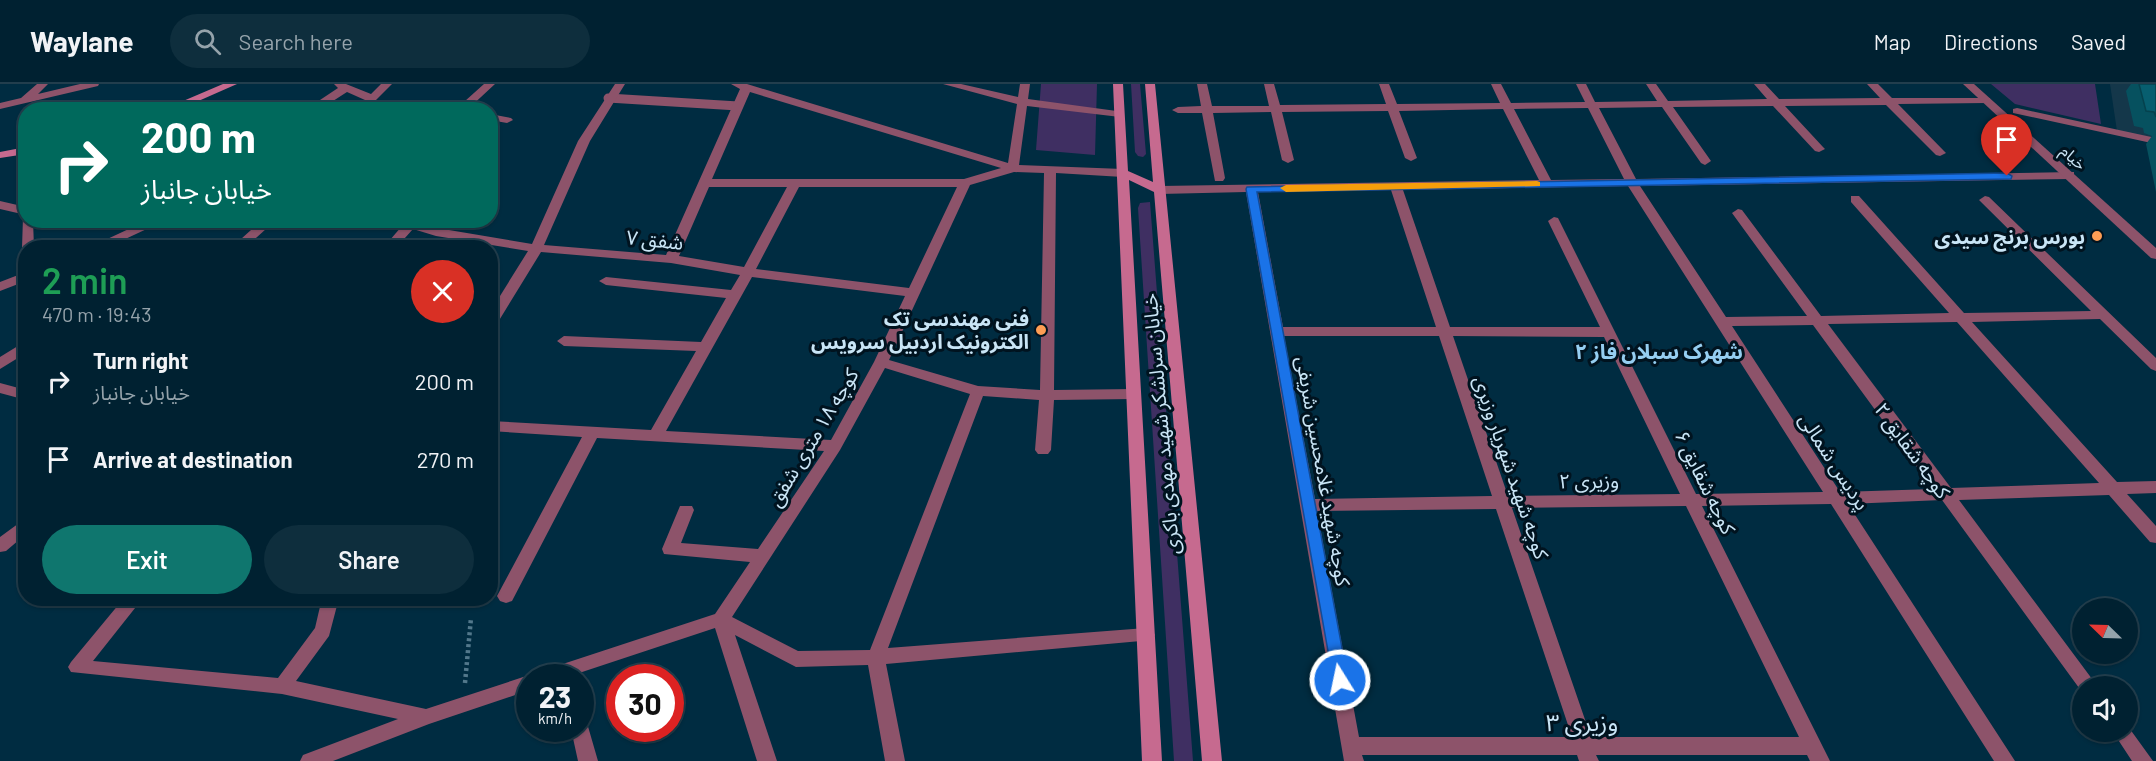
<!DOCTYPE html>
<meta charset="utf-8">
<style>
body{margin:0;font-family:Barlow,"Noto Sans Arabic",sans-serif;background:#0e2e3d;color:#f1f3f6;height:100vh;display:flex;flex-direction:column;font-size:22px;white-space:nowrap}
*{box-sizing:border-box;margin:0}
p{font-size:20px;color:#95a3ab}
.icon{flex:none;width:33px;height:33px;fill:none;stroke:currentColor;stroke-width:2;stroke-linecap:round;stroke-linejoin:round}
.map{position:relative;flex:1;overflow:hidden}
.panel{position:absolute;left:18px;top:156px;width:480px;height:366px;display:flex;flex-direction:column;background:#002131;border-radius:24px;box-shadow:0 2px 4px #0004,0 0 0 2px #223e4d}
.panel>*{flex:none}
.banner{position:absolute;left:18px;top:18px;width:480px;height:126px;border-radius:24px;box-shadow:0 2px 4px #0004,0 0 0 2px #223e4d;background:#00695c;color:#fff;overflow:hidden}
.needle{width:39px;rotate:293deg}
.fabs{position:absolute;left:2072px;top:514px;display:grid;gap:12px}
.fabs a{display:grid;place-items:center;width:66px;height:66px;border-radius:50%;background:#002131;box-shadow:0 2px 4px #0004,0 0 0 2px #223e4d;font-size:30px}
.speed{position:absolute;left:516px;top:580px;display:flex;gap:12px;font-size:30px;font-weight:700;text-align:center}
.speed>*{display:grid;place-content:center;width:78px;height:78px;border-radius:50%;background:#002131;box-shadow:0 2px 4px #0004,0 0 0 2px #223e4d;line-height:1}
.speed small{font-size:15px;font-weight:400}
.speed .limit{border:9px solid #d22;background:#fff;color:#111}
.pin{position:absolute;display:grid;place-items:center;width:51px;height:51px;color:#fff;margin:-62px -26px;border-radius:50% 50% 50% 0;rotate:-45deg;box-shadow:0 0 6px #0007}
.pin .icon{rotate:45deg}
.me{position:absolute;width:66px;margin:-33px;rotate:350deg;stroke-linejoin:round;filter:drop-shadow(0 0 4px #0008)}
.turn{display:flex;align-items:center;gap:21px;height:126px;padding:0 24px;font-size:27px}
.turn .icon{width:78px;height:78px;stroke-width:2.5}
.turn b{display:block;font-size:42px;line-height:51px}
.round{display:grid;place-items:center;flex:none;width:63px;height:63px;border-radius:32px;background:#0e2e3d}
.summary{display:flex;align-items:center;justify-content:space-between;height:102px;padding:0 24px}
h1{font-size:36px;font-weight:600;line-height:45px;color:#1e9e55}
.cta{display:flex;gap:12px;margin-top:auto;padding:12px 24px}
.cta a{flex:1;height:69px;border-radius:36px;background:#0f766e;color:#fff;font-size:24px;font-weight:600;line-height:69px;text-align:center}
.cta a+a{background:#0e2e3d;color:#f1f3f6}
ul{padding:0;list-style:none}
li{display:flex;align-items:center;gap:18px;height:78px;padding:0 24px}
li div{flex:1}
li b{display:block;font-size:22px}
li em{font-style:normal}
header{display:flex;align-items:center;gap:36px;box-sizing:border-box;height:84px;padding:0 30px;background:#002131;border-bottom:2px solid #223e4d}
header strong{font-size:28px}
nav{display:flex;gap:33px;margin-inline-start:auto;font-size:21px}
.search{width:420px;height:54px;background:#0e2e3d;display:flex;align-items:center;gap:15px;box-sizing:border-box;padding:0 21px;border-radius:33px;color:#95a3ab;font-size:22px}
.map>svg:first-child{display:block}
.built{fill:#14374a}
.green{fill:#3f2f62}
.lines{fill:none;stroke-linecap:round;stroke-linejoin:round}
.path{stroke:#52788b;stroke-width:4.5;stroke-dasharray:3 3;stroke-linecap:butt}
.service{stroke:#8d536a;stroke-width:9}
.minor{fill:#8d536a;fill-rule:evenodd}
.tertiary{fill:#8d536a;fill-rule:evenodd}
.secondary{fill:#c66a8f;fill-rule:evenodd}
.wall{fill:#06515f}
.building{fill:#075e6f;stroke:#05424e;stroke-width:1.5}
.route{fill:#1a73e8;stroke:#114b97;stroke-width:1.5}
.slow{fill:#f59e0b}
.poi-dot{fill:#fd9d54;stroke:#00131f;stroke-width:2}
.labels{text-anchor:middle;dominant-baseline:central;stroke-width:6;stroke-linejoin:round;paint-order:stroke}
.far-street-label{font-size:16px;fill:#c9e5f6;stroke:#00131f}
.poi-label{font-size:20px;font-weight:bold;fill:#c9e5f6;stroke:#00131f;text-anchor:end}
.street-label{font-size:20px;fill:#c9e5f6;stroke:#00131f}
.neighbourhood-label{font-size:21px;font-weight:bold;fill:#95cef1;stroke:#00131f}
.near-street-label{font-size:24px;fill:#c9e5f6;stroke:#00131f}
</style>
<header>
<strong>Waylane</strong>
<div class="search"><svg class="icon" aria-label="search" viewBox="0 0 24 24"><circle cx="10" cy="10" r="6"/><path d="M15 15l6 6"/></svg>Search here</div>
<nav><a>Map</a><a>Directions</a><a>Saved</a></nav>
</header>
<div class="map">
<svg width="2156" height="677" viewBox="0 0 2156 677">
<rect width="100%" height="100%" fill="#002c41"/>
<path class="built" d="M2110 0H2156V55L2117 47Z"/>
<path class="green" d="M1041 0H1097L1095 71 1036 66Z
M1131 0H1140L1146 70 1143 73 1138 72 1135 68Z
M1991 0H2095L2101 40 2015 20Z
M1150 118 1193 677H1174L1138 124 1140 119Z"/>
<g class="lines">
<path class="path" d="M465 599 471 534"/>
<path class="service" d="M608 14 738 22"/>
<path class="minor" d="M37 0H48L38 10 80 0H99L98 2 0 25V19L21 14Z
M334 0H346L371 10 381 0H392L366 26H353L365 16 347 8 319 26H305L338 4Z
M484 0H495L467 26H455Z
M615 0H625L590 57 544 161 666 171 740 5 731 0H747L1008 79 1017 20 943 0H961L1018 13 1020 0H1030L1028 15 1124 28V32L1120 33 1027 22 1019 81 1123 85 1129 89 1123 93 1056 89 1054 306 1134 305 1141 310 1134 315 1054 316 1051 366 1048 370H1038L1035 366 1039 316 983 312 888 564 1146 544 1152 546 1155 551 1152 556 886 580 905 677H885L868 581 796 583 735 551 777 677H757L715 544 564 594H530V606L429 640 333 677H300L303 671 398 635 282 610 71 588 68 583 71 578 124 514H143L93 577 278 594 315 544 322 514H339L329 552 296 597 426 625 715 530 750 478 664 470 662 465 680 422H692L694 426 681 459 758 465 824 367 597 354 512 517 506 519 500 517 497 512 582 353 490 347V337L651 346 696 267 564 262 557 257 564 252 701 258 726 214 606 201 599 197 606 193 731 206 740 191 671 179 541 168 495 243 490 244V228L528 167 436 152 413 145 396 164H383L402 142 388 136H409L437 144 532 160 578 57ZM750 8 1001 84 964 95H712ZM1014 88 1044 89 1040 306 978 302 889 276 970 101ZM709 103H787L744 183 679 172ZM799 103H957L909 204 756 185ZM752 193 905 212 874 278 831 356 666 347ZM885 284 970 310 870 566 798 567 732 533 840 366Z
M1197 0H1207L1212 22H1269L1264 0H1274L1280 21 1386 20 1379 0H1389L1397 20 1500 19 1491 0H1501L1511 19 1585 18 1576 0H1586L1595 18 1657 17 1646 0H1656L1668 17 1767 15 1754 0H1765L1779 15 1880 14 1867 0H1878L1892 14H1990V18L1986 19 1898 20 1944 67 1946 69 1940 72 1936 71 1886 21 1785 22 1823 63 1825 65 1819 68 1815 67 1773 22 1673 23 1711 77 1705 81 1701 79 1662 23 1599 24 1636 95 2074 88V94L2070 95 1640 102 1726 233 1807 232 1732 129 1738 125 1742 126 1821 232 1949 229 1851 118V112H1859L1964 229 2091 227 1979 116 1985 112 1989 113 2156 274V287L2151 285 2100 235 1972 238 2117 398 2156 397V409L2127 410 2156 442V459L2150 458 2109 411 1959 416 2098 603H2082V608L1942 416 1848 420 2015 677H1994L1831 420 1702 422 1830 677H1810L1807 671H1596L1599 677H1579L1577 671H1362L1364 677H1344L1246 108 1160 110 1154 106 1160 102 1539 96 1503 25 1399 27 1417 74 1411 77 1405 74 1388 27 1282 28 1294 76 1288 79 1282 76 1271 28 1213 29 1225 94 1223 97H1215L1202 29H1178L1172 26 1178 23 1201 22ZM1588 24 1624 95 1551 96 1514 25ZM1628 102 1823 408 1696 410 1558 134 1554 133 1548 137 1600 243H1450L1403 106ZM1391 106 1436 243H1283L1258 108ZM1957 238 2099 399 1951 404 1828 240ZM1813 241 1933 405 1840 408 1732 242ZM1284 252H1439L1492 412 1315 415ZM1453 252 1604 253 1680 410 1508 412ZM1686 422 1799 653H1591L1512 424ZM1496 425 1572 653H1359L1317 427Z
M2017 24 2156 54V60L2013 29V25Z
M490 30 511 34 513 36 507 39 490 36Z
M0 117 26 123V131L0 125Z
M23 133H26V136H33L34 164H26V167L22 164Z
M148 136H166L106 164H88Z
M262 136H276L245 164H231Z
M26 188V197L0 207V198Z
M26 257V269L0 285V273Z
M0 299 26 306V316L0 309Z
M26 434V450L6 467 0 468V453Z
M580 637 587 639 598 677H578L571 645H580Z
M2127 641 2153 677H2132L2113 648H2127Z"/>
<path class="tertiary" d="M1963 0H1974L2156 164V175L2151 174Z"/>
<path class="secondary" d="M223 0H237L178 26H162Z
M1113 0H1123L1128 87 1153 98 1145 0H1155L1222 677H1202L1154 108 1129 96 1162 677H1142Z
M26 63V70L0 74V68Z"/>
</g>
<path class="wall" d="M2131 0H2156V108L2146 60 2152 52 2144 49 2143 44 2134 42 2126 7Z"/>
<path class="building" d="M2139 0H2156V33L2154 28 2146 27Z"/>
<path class="route" d="M2007 89 2012 92 2011 95 1257 108 1348 596 1346 601 1340 603 1334 601 1246 105 1247 103Z"/>
<path class="slow" d="M1537 97 1540 98V102L1286 108 1280 104 1286 101Z"/>
<g class="poi-dot">
<circle cx="2097" cy="152" r="6"/>
<circle cx="1041" cy="246" r="6"/>
</g>
<g class="labels">
<g class="far-street-label">
<text transform="translate(2074 73) rotate(42)">خیام</text>
</g>
<g class="poi-label">
<text x="2085" y="152">بورس برنج سیدی</text>
<text x="1029" y="234">فنی مهندسی تک<tspan x="1029" dy="23">الکترونیک اردبیل سرویس</tspan></text>
</g>
<g class="street-label">
<text transform="translate(655 155) rotate(6)">شفق ۷</text>
<text transform="translate(1160 340) rotate(-95)">خیابان سرلشکر شهید مهدی باکری</text>
<text transform="translate(812 353) rotate(-59)">کوچه ۱۸ متری شفق</text>
<text transform="translate(1913 366) rotate(54)">کوچه شقایق ۲</text>
<text transform="translate(1835 377) rotate(57)">پردیس شمالی</text>
<text transform="translate(1512 383) rotate(71)">کوچه شهید شهریار وزیری</text>
<text transform="translate(1324 387) rotate(80)">کوچه شهید غلامحسین شریفی</text>
<text transform="translate(1589 396) rotate(-1)">وزیری ۲</text>
<text transform="translate(1706 398) rotate(64)">کوچه شقایق ۶</text>
</g>
<g class="neighbourhood-label">
<text x="1659" y="266">شهرک سبلان فاز ۲</text>
</g>
<g class="near-street-label">
<text x="1582" y="637">وزیری ۳</text>
</g>
</g>
</svg>
<div class="fabs">
<a><svg class="needle" viewBox="-14 -14 28 28"><path d="M0-13l5 13h-10z" fill="#e53935"/><path d="M0 13l5-13h-10z" fill="#95a3ab"/></svg></a>
<a><svg class="icon" aria-label="sound" viewBox="0 0 24 24"><path d="M4 9h4l5-4v14l-5-4H4zM17 9q2 3 0 6"/></svg></a>
</div>
<div class="speed"><div>23<small>km/h</small></div><div class="limit">30</div></div>
<div class="pin" style="left:2007px;top:92px;background:#d93025"><svg class="icon" aria-label="arrive" viewBox="0 0 24 24"><path d="M6 21V4h12l-3 4 3 4H6"/></svg></div>
<svg class="me" style="left:1340px;top:596px" viewBox="-20 -20 40 40"><circle r="17" fill="#1a73e8" stroke="#fff" stroke-width="3"/><path d="M0-11L8 9 0 5-8 9z" fill="#fff"/></svg>
<div class="banner">
<div class="turn"><svg class="icon" aria-label="right" viewBox="0 0 24 24"><path d="M7 20v-9h11M14 6l5 5-5 5"/></svg><div><b>200 m</b>خیابان جانباز</div></div>
</div>
<section class="panel">
<div class="summary"><div><h1>2 min</h1><p>470 m · 19:43</p></div><a class="round" style="background:#d93025;color:#fff"><svg class="icon" aria-label="close" viewBox="0 0 24 24"><path d="M6 6l12 12M18 6L6 18"/></svg></a></div>
<ul>
<li><svg class="icon" aria-label="right" viewBox="0 0 24 24"><path d="M7 20v-9h11M14 6l5 5-5 5"/></svg><div><b>Turn right</b><p>خیابان جانباز</p></div><em>200 m</em></li>
<li><svg class="icon" aria-label="arrive" viewBox="0 0 24 24"><path d="M6 21V4h12l-3 4 3 4H6"/></svg><div><b>Arrive at destination</b></div><em>270 m</em></li>
</ul>
<div class="cta"><a>Exit</a><a>Share</a></div>
</section>
</div>
